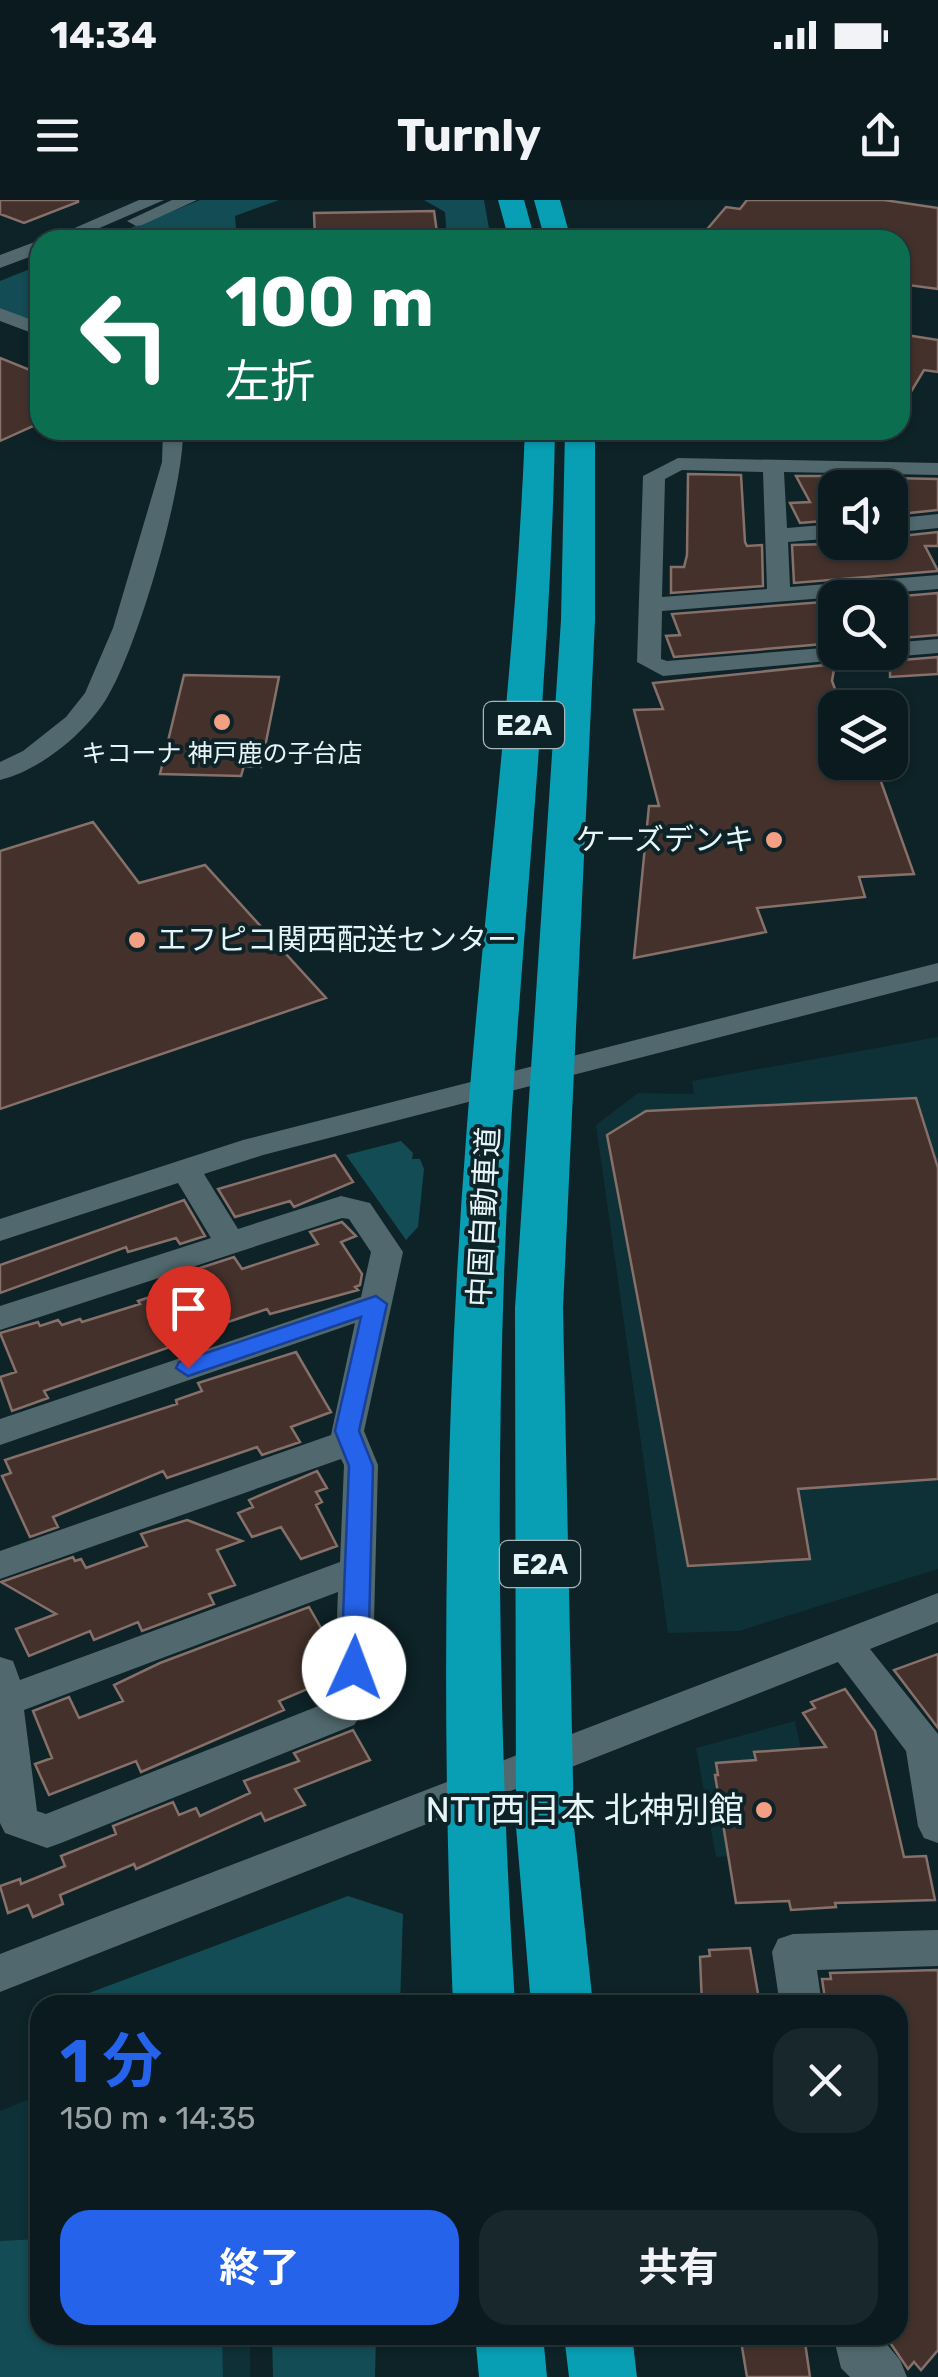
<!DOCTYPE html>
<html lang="ja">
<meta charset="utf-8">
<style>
body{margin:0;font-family:Rubik,"Noto Sans JP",sans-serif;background:#18272b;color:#f1f3f6;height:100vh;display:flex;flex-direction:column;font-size:38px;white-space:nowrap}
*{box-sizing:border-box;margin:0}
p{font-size:32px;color:#99a1a4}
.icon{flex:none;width:55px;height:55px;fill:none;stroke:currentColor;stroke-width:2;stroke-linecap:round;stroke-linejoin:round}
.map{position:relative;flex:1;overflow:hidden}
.side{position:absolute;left:30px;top:1795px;width:878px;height:350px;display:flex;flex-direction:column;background:#0a1a1e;border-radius:30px;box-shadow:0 2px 8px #0004,0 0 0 2px #2a383c}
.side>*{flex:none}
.banner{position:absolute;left:30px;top:30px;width:880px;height:210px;border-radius:30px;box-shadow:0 2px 8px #0004,0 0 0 2px #2a383c;background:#0b6e4f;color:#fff;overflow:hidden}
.fabs{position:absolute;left:818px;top:270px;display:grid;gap:20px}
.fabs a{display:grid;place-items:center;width:90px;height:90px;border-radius:20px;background:#0a1a1e;box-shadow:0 2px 8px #0004,0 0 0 2px #2a383c;font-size:50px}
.pin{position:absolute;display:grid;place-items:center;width:85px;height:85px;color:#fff;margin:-102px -42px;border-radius:50% 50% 50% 0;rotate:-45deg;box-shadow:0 0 10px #0007}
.pin .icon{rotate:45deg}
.me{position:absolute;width:110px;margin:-55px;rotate:2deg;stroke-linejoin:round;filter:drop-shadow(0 0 8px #0008)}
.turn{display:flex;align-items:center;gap:35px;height:210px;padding:0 30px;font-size:45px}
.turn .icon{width:130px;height:130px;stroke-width:2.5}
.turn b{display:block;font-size:70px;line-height:85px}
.round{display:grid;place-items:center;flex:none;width:105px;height:105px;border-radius:30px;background:#18272b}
.head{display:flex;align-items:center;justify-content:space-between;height:170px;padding:0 30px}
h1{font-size:60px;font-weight:700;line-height:75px;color:#2563eb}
.button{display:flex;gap:20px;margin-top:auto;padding:20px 30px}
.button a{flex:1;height:115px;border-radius:30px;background:#2563eb;color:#fff;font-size:40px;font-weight:700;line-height:115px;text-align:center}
.button a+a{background:#18272b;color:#f1f3f6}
.status{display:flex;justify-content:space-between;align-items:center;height:70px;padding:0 50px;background:#0a1a1e;direction:ltr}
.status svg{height:28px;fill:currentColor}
header{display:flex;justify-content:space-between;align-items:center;height:130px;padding:0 30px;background:#0a1a1e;font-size:45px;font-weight:700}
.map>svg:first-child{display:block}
.built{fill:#0e3037}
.green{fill:#134c55}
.building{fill:#44312b;stroke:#867069;stroke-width:2.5}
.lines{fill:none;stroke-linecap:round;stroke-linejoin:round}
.minor{fill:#51696e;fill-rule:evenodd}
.highway{fill:#089eb4;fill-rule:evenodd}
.route{fill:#2563eb;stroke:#184099;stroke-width:2.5}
.poi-dot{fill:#f39f83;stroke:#0d2328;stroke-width:4}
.labels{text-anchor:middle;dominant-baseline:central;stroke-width:8;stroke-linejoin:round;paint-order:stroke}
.far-poi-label{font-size:25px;fill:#e7f5f8;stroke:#0d2328}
.shield{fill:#0d2328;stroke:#a6b6ba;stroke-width:2.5}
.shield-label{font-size:28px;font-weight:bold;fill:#e7f5f8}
.poi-label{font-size:30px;fill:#e7f5f8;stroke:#0d2328;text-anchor:end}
.street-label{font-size:30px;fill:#e7f5f8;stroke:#0d2328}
.near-poi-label{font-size:35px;fill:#e7f5f8;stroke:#0d2328;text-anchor:end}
</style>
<div class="status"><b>14:34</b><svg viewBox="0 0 49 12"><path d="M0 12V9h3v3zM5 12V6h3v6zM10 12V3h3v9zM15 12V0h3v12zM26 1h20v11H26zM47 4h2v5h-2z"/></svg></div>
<header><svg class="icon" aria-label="menu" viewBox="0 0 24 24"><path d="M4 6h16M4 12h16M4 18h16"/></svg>Turnly<svg class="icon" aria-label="share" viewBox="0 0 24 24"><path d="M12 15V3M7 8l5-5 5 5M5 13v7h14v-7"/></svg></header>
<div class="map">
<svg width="938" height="2177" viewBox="0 0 938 2177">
<rect width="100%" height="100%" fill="#0d2328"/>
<path class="built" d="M938 837V1369L739 1431 668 1433 596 925 638 893 694 894 692 881Z
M795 1521 822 1650 716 1657 696 1548Z
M40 1895V2135H250V2177H0V1911Z"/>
<path class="green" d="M200 0H279L235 16 237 40H101Z
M424 0H484L491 40H447L445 12Z
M40 65V124L0 108V81Z
M401 941 413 953 412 959H420L424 969 418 1027 406 1040 346 955Z
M348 1696 403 1714 400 1805H57Z
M40 2039V2135H222L223 2177H0V2041Z
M272 2135H376L375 2177H273Z"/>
<path class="building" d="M0 0H78V2L24 23 0 14Z
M747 0H884L938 8V89L900 84V40H698L726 7 740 9Z
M434 11 438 40H315L314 13Z
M900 134 938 140V172L924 170 900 210Z
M0 158 40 174V223L0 241Z
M688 274 741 275 745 342 747 346 762 345 763 386 671 393V367H684L687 355Z
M796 276H822L835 299V320L800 323 790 303 810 302Z
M890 278 938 279V310L890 315Z
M938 332V346H925L938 371 794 383 792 345 904 342 901 336Z
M938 393V435L890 439V398H879Z
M835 401V443L674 457 666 436 680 435 672 414Z
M938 457V474L890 477V461Z
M835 464 832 481 842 508H835V562H874L914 674 859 677 865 697 757 708 766 732 634 758 649 606H659L634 510 663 509 653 483Z
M184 475 279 477 261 567 244 566 241 576 160 574Z
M93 622 139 683 205 665 326 798 0 909V651Z
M916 898 938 968V1279L798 1289 810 1359 688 1366 607 935 646 911Z
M335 955 353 982 294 1007 290 1001 235 1017 218 989Z
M184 1000 205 1036 180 1044 176 1038 128 1052 126 1047 0 1093V1065Z
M342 1022 356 1036 341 1042 362 1074 360 1085 355 1087 358 1090 270 1114 267 1109 210 1128 213 1132 44 1191 48 1198 12 1211 0 1177 16 1172 0 1133 38 1122 40 1126 58 1120 62 1125 80 1119 82 1122 140 1104 138 1101 204 1079 197 1069 234 1057 242 1069 318 1044 310 1032Z
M296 1152 331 1212 291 1227 300 1242 262 1255 257 1247 167 1278 163 1271 53 1317 58 1327 30 1337 2 1276 11 1273 5 1260 177 1204 176 1200 202 1191 198 1183Z
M317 1271 327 1288 316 1292 322 1302 316 1305 337 1346 301 1359 281 1327 252 1337 238 1313 253 1307 249 1300Z
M187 1320 242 1341 217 1350 235 1385 209 1394 214 1404 142 1431 138 1422 94 1440 90 1431 29 1456 16 1429 56 1414 1 1382 73 1357 75 1361 81 1359 86 1368 147 1346 141 1334Z
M309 1407 325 1435 310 1441 325 1470 318 1473 324 1482 279 1501 284 1510 141 1572 136 1561 49 1595 35 1564 52 1558 33 1511 69 1497 79 1518 123 1501 114 1485 160 1463Z
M938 1454V1528L894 1470Z
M845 1489 875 1531 904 1657 926 1656 935 1700 835 1703 836 1707 791 1710 789 1701 736 1703 715 1575H718L716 1563 756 1560 754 1552 826 1547 803 1513 815 1508 811 1502Z
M353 1530 370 1560 295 1589 305 1605 265 1621 261 1613 136 1669 134 1664 60 1695 63 1704 33 1717 28 1705 8 1713 0 1686 20 1679 21 1684 65 1666 61 1656 116 1634 113 1626 173 1602 179 1615 196 1608 200 1616 250 1593 244 1581 299 1561 294 1553Z
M750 1748 760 1805H702L700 1757 710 1756 709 1750Z
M938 1770V2150L921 2170 914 2162 908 2169 889 2141 898 2135V1805H826L822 1779H831L830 1773Z
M740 2135H804L810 2177H747Z"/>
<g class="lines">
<path class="minor" d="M139 0H164L72 40H47Z
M172 0H197L142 25 136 26 127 21Z
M40 40V53L0 68V55Z
M0 108 40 123V136L0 121Z
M163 230H183C184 288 138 446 108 496 87 532 41 570 0 580V562L23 551 66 517 85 493 113 428 162 262Z
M678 258 938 263V275L784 272 787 328 835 324V338L788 342 790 387 938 375V389L662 411 661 459 667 461 835 447V452H876L872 457 663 476 637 462 643 276ZM682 270 763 272 767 389 662 397 665 279Z
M938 314V328L890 333V319Z
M938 439V453L890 457 880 452H890V443Z
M938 763V781L263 955 204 974 238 1029 341 996 370 1003 403 1052 364 1231 378 1265 372 1500 354 1525 61 1643 47 1648 5 1633 0 1623V1457L13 1461 20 1480 340 1362 344 1265 341 1259 0 1379V1351L331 1235 355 1123 0 1245V1219L361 1097 371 1052 349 1019 342 1018 0 1130V1106L211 1038 178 983 0 1041V1019L243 940ZM338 1392 334 1495 326 1503 46 1614 37 1611 24 1510Z
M938 1393V1422L870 1449 938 1534V1643L924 1638 918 1626 906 1551 838 1462 0 1792V1754Z
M938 1730V1766L817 1770 822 1805H780L772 1752 778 1739 793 1734Z
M833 2135H879L900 2160 907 2177H850L841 2168Z"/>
<path class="highway" d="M498 0H524L535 40H509Z
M534 0H560L571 40H545Z
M525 230H555C551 463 525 694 511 926 494 1219 497 1512 515 1805H453C441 1511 444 1218 467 925 485 693 516 463 525 230Z
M565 230H595V420L563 1108 574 1627 593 1805H531L516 1627 515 1108 561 420Z
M475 2135H543L547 2177H479Z
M564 2135H632L637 2177H569Z"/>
</g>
<path class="route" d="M376 1096 387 1104 359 1231 373 1266 368 1468 364 1475 354 1478 345 1475 341 1468 349 1266 335 1231 361 1117 188 1176 176 1168 179 1162Z"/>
<g class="poi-dot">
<circle cx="222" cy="522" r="10"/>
<circle cx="774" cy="640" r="10"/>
<circle cx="137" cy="740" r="10"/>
<circle cx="764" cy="1610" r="10"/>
</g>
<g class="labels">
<g class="far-poi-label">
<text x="222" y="553">キコーナ 神戸鹿の子台店</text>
</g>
<g class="shield">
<rect x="484" y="502" width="80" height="46" rx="8"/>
<rect x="500" y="1341" width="80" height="46" rx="8"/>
</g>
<g class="shield-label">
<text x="524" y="525">E2A</text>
<text x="540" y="1364">E2A</text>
</g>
<g class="poi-label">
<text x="754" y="640">ケーズデンキ</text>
<text x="157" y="740" text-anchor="start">エフピコ関西配送センター</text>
</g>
<g class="street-label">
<text transform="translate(484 1017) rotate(-87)">中国自動車道</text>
</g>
<g class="near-poi-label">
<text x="744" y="1610">NTT西日本 北神別館</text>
</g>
</g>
</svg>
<div class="fabs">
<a><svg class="icon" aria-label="sound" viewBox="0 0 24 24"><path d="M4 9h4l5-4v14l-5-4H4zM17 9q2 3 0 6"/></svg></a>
<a><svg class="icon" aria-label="search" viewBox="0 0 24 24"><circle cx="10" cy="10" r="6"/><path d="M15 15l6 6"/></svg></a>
<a><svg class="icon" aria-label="layers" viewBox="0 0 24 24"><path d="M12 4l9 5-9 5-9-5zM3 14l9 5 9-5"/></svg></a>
</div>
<div class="pin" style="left:188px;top:1168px;background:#d93025"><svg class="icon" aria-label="arrive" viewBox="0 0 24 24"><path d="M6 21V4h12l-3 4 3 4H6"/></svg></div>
<svg class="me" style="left:354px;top:1468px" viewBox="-20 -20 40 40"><circle r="19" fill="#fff"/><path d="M0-13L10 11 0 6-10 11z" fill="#2563eb"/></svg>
<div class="banner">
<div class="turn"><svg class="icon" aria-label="left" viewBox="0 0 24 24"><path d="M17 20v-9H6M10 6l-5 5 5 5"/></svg><div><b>100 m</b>左折</div></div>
</div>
<section class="side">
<div class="head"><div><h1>1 分</h1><p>150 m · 14:35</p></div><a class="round"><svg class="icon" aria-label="close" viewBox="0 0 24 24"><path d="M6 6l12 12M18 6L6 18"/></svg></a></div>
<div class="button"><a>終了</a><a>共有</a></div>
</section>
</div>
